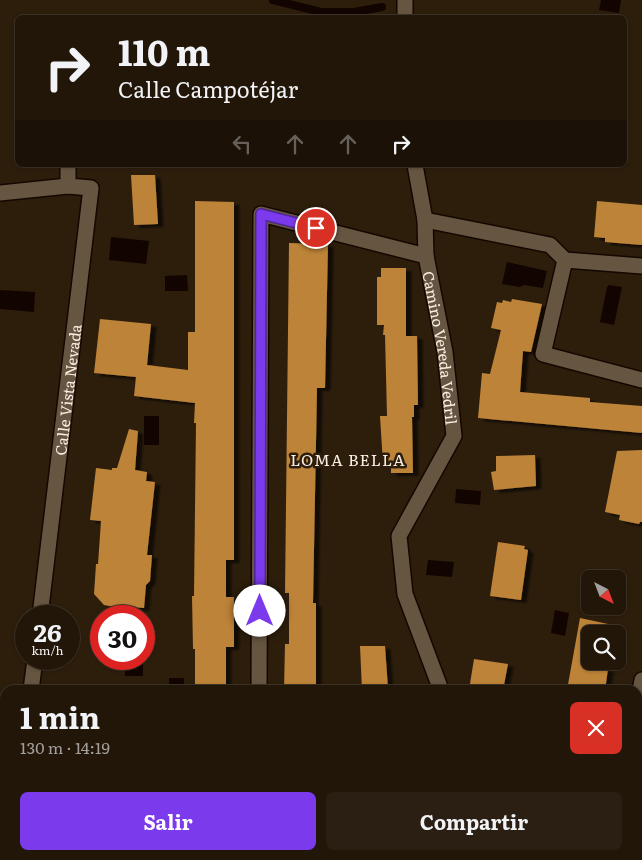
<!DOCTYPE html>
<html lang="es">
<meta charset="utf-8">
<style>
body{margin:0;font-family:Literata,serif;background:#2a1f12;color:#f1f3f6;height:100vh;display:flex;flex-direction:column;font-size:19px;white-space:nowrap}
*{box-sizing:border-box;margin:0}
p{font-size:16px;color:#a29f9c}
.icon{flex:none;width:28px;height:28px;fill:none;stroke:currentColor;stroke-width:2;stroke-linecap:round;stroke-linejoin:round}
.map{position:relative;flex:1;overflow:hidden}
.side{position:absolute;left:0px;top:685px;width:642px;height:175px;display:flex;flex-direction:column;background:#221609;border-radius:15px 15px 0 0;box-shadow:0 1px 4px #0004,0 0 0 1px #3f352a}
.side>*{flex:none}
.hud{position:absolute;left:15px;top:15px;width:612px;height:152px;border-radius:8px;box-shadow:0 1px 4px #0004,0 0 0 1px #3f352a;background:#221609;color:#f1f3f6;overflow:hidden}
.needle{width:32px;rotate:138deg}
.fabs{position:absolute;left:581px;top:570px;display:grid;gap:10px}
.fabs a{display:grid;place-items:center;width:45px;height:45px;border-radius:8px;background:#221609;box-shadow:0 1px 4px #0004,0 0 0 1px #3f352a;font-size:25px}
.speed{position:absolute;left:15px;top:605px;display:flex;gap:10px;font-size:25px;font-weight:700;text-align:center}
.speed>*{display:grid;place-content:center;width:65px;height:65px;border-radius:50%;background:#221609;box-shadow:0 1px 4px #0004,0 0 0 1px #3f352a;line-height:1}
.speed small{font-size:12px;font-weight:400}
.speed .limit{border:8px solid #d22;background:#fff;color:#111}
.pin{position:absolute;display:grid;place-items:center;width:42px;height:42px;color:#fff;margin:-21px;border:2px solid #fff;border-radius:50%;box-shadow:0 1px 5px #0007}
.me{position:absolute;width:55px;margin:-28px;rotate:0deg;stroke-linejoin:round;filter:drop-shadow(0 0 4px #0008)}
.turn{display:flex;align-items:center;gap:18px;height:105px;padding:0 20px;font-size:22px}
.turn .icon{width:65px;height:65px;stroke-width:2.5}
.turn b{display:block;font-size:35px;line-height:42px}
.lanes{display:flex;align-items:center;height:48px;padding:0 20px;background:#0003;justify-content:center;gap:25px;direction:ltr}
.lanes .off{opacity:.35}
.round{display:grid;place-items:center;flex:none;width:52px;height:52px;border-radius:8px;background:#2a1f12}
.headline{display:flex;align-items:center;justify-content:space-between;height:85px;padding:0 20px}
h1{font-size:30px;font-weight:700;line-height:38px}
.cta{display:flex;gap:10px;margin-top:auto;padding:10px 20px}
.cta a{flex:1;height:58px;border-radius:8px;background:#7c3aed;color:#fff;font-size:20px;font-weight:700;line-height:58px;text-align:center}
.cta a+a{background:#2a1f12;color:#f1f3f6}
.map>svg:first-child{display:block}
.water{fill:#120400}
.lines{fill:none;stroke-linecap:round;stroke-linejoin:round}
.stream{stroke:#120400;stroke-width:8}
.building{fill:#bd8338;filter:url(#shadow)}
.minor-casing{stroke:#150700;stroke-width:18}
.minor{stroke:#665541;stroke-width:15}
.route-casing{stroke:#51269a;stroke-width:12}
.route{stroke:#7c3aed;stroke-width:9}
.labels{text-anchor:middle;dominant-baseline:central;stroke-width:5;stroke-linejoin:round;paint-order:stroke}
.street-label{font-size:15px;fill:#f9efe3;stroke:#2d1e0c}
.neighbourhood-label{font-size:16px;letter-spacing:1px;fill:#f9efe3;stroke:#2d1e0c}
</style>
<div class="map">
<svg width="642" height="860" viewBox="0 0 642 860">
<defs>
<filter id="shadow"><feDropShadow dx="5.5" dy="3" stdDeviation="1" flood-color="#0009"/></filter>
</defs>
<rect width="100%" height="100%" fill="#2d1e0c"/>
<path class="water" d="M601 0H621L619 13 599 10Z
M111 237 149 241 146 264 109 260Z
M507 262 547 271 543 288 524 285 520 287 502 284Z
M187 275 188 291H165V276Z
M609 285 622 287 614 325 600 322 607 287Z
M0 290 35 292 34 312 0 309Z
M144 416H159V445H144Z
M456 489 481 491 480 505 455 503Z
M428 560 454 562 452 577 426 575Z
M555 610 569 613 565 636 551 633Z
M125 659H143V676H125Z
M169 678H184V690H169Z"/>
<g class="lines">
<path class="stream" d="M273 0 321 12H354L382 7"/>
</g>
<path class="building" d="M131 175H155L158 224 134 225Z
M195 201 234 202V560H226V597H234V647H226V690H195V649H193L192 596H194L196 423H194L195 403 134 396 136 377 94 373 100 319 151 324 147 365 188 370V332H195Z
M597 201 642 205V245L605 242V238L594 237Z
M289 243 328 244 325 388H317L313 603H316V690H284L285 644H289V593H285Z
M381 268H406V336H417L418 405H414V417H412L413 473H391V463L383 464 380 416H387L385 335H383L384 325H377V277H381Z
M512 299 542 304 531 352 523 351 520 392 590 398V402L642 406V433L478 418 482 373 490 374 501 330 491 328 497 302 502 303 503 300 511 302Z
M129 429 138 431 135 470 147 472 146 481 155 482 147 555H152L150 581 146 585 144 608 131 607V610L104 605 94 594 96 564H98L101 521 90 520 96 468 112 470V468H117Z
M642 450V522H640L639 524 619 520 620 515 605 512 617 451Z
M535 455 536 486 494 490 491 472 496 471V456Z
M498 542 525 546 524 549 528 550 521 600 490 596Z
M580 618 608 624 606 634H590V661H602L601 668 608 669 605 690H567Z
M360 646H385L388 689 362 690Z
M474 659 508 664 503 690H469Z"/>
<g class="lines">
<g class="minor-casing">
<g id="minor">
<path d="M405 18V0"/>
<path id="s1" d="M415 165 425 220 426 256 445 352 454 436 399 536 405 594 441 690"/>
<path d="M0 193 68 186"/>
<path d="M425 220 550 245 565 260 642 266"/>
<path d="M565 260 543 354 642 380"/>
<path id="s2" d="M40 616 91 188 68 186V165"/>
<path d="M31 690 35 659"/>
<path d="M259 690 261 214 426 256"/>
<path d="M638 702 642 680"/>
<path d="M0 768 5 769"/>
<path d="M638 800H642"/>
<path d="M23 855V860"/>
<path d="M444 855V860"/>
</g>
</g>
<use href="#minor" class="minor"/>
</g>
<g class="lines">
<g class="route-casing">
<path id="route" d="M260 611 261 214 316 228"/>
</g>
<use href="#route" class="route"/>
</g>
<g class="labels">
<g class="street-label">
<text stroke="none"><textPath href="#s1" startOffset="185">Camino Vereda Vedril</textPath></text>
<text stroke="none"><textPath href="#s2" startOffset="228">Calle Vista Nevada</textPath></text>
</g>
<g class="neighbourhood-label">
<text x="348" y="459">LOMA BELLA</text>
</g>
</g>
</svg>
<div class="fabs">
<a><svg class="needle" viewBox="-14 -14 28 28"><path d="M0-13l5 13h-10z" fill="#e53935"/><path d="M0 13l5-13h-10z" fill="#a29f9c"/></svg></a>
<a><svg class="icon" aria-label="search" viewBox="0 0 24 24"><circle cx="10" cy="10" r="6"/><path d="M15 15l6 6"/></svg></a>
</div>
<div class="speed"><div>26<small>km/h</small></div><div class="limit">30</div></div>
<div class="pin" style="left:316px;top:228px;background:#d93025"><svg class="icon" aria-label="arrive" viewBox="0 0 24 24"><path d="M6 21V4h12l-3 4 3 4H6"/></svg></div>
<svg class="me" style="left:260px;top:611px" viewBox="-20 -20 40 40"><circle r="19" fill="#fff"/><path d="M0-13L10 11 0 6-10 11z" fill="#7c3aed"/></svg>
<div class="hud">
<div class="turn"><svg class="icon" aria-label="right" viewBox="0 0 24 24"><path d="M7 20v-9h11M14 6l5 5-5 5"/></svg><div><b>110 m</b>Calle Campotéjar</div></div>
<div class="lanes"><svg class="icon off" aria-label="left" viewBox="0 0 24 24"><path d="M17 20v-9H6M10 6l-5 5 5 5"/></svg><svg class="icon off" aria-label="ahead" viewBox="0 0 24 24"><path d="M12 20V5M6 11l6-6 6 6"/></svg><svg class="icon off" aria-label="ahead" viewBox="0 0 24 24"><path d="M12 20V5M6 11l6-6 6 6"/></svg><svg class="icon" aria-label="right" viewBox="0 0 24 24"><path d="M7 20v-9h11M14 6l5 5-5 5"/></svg></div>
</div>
<section class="side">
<div class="headline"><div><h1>1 min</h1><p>130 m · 14:19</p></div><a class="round" style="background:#d93025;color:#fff"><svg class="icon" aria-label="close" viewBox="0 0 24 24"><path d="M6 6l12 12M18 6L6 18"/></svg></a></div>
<div class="cta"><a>Salir</a><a>Compartir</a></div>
</section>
</div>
